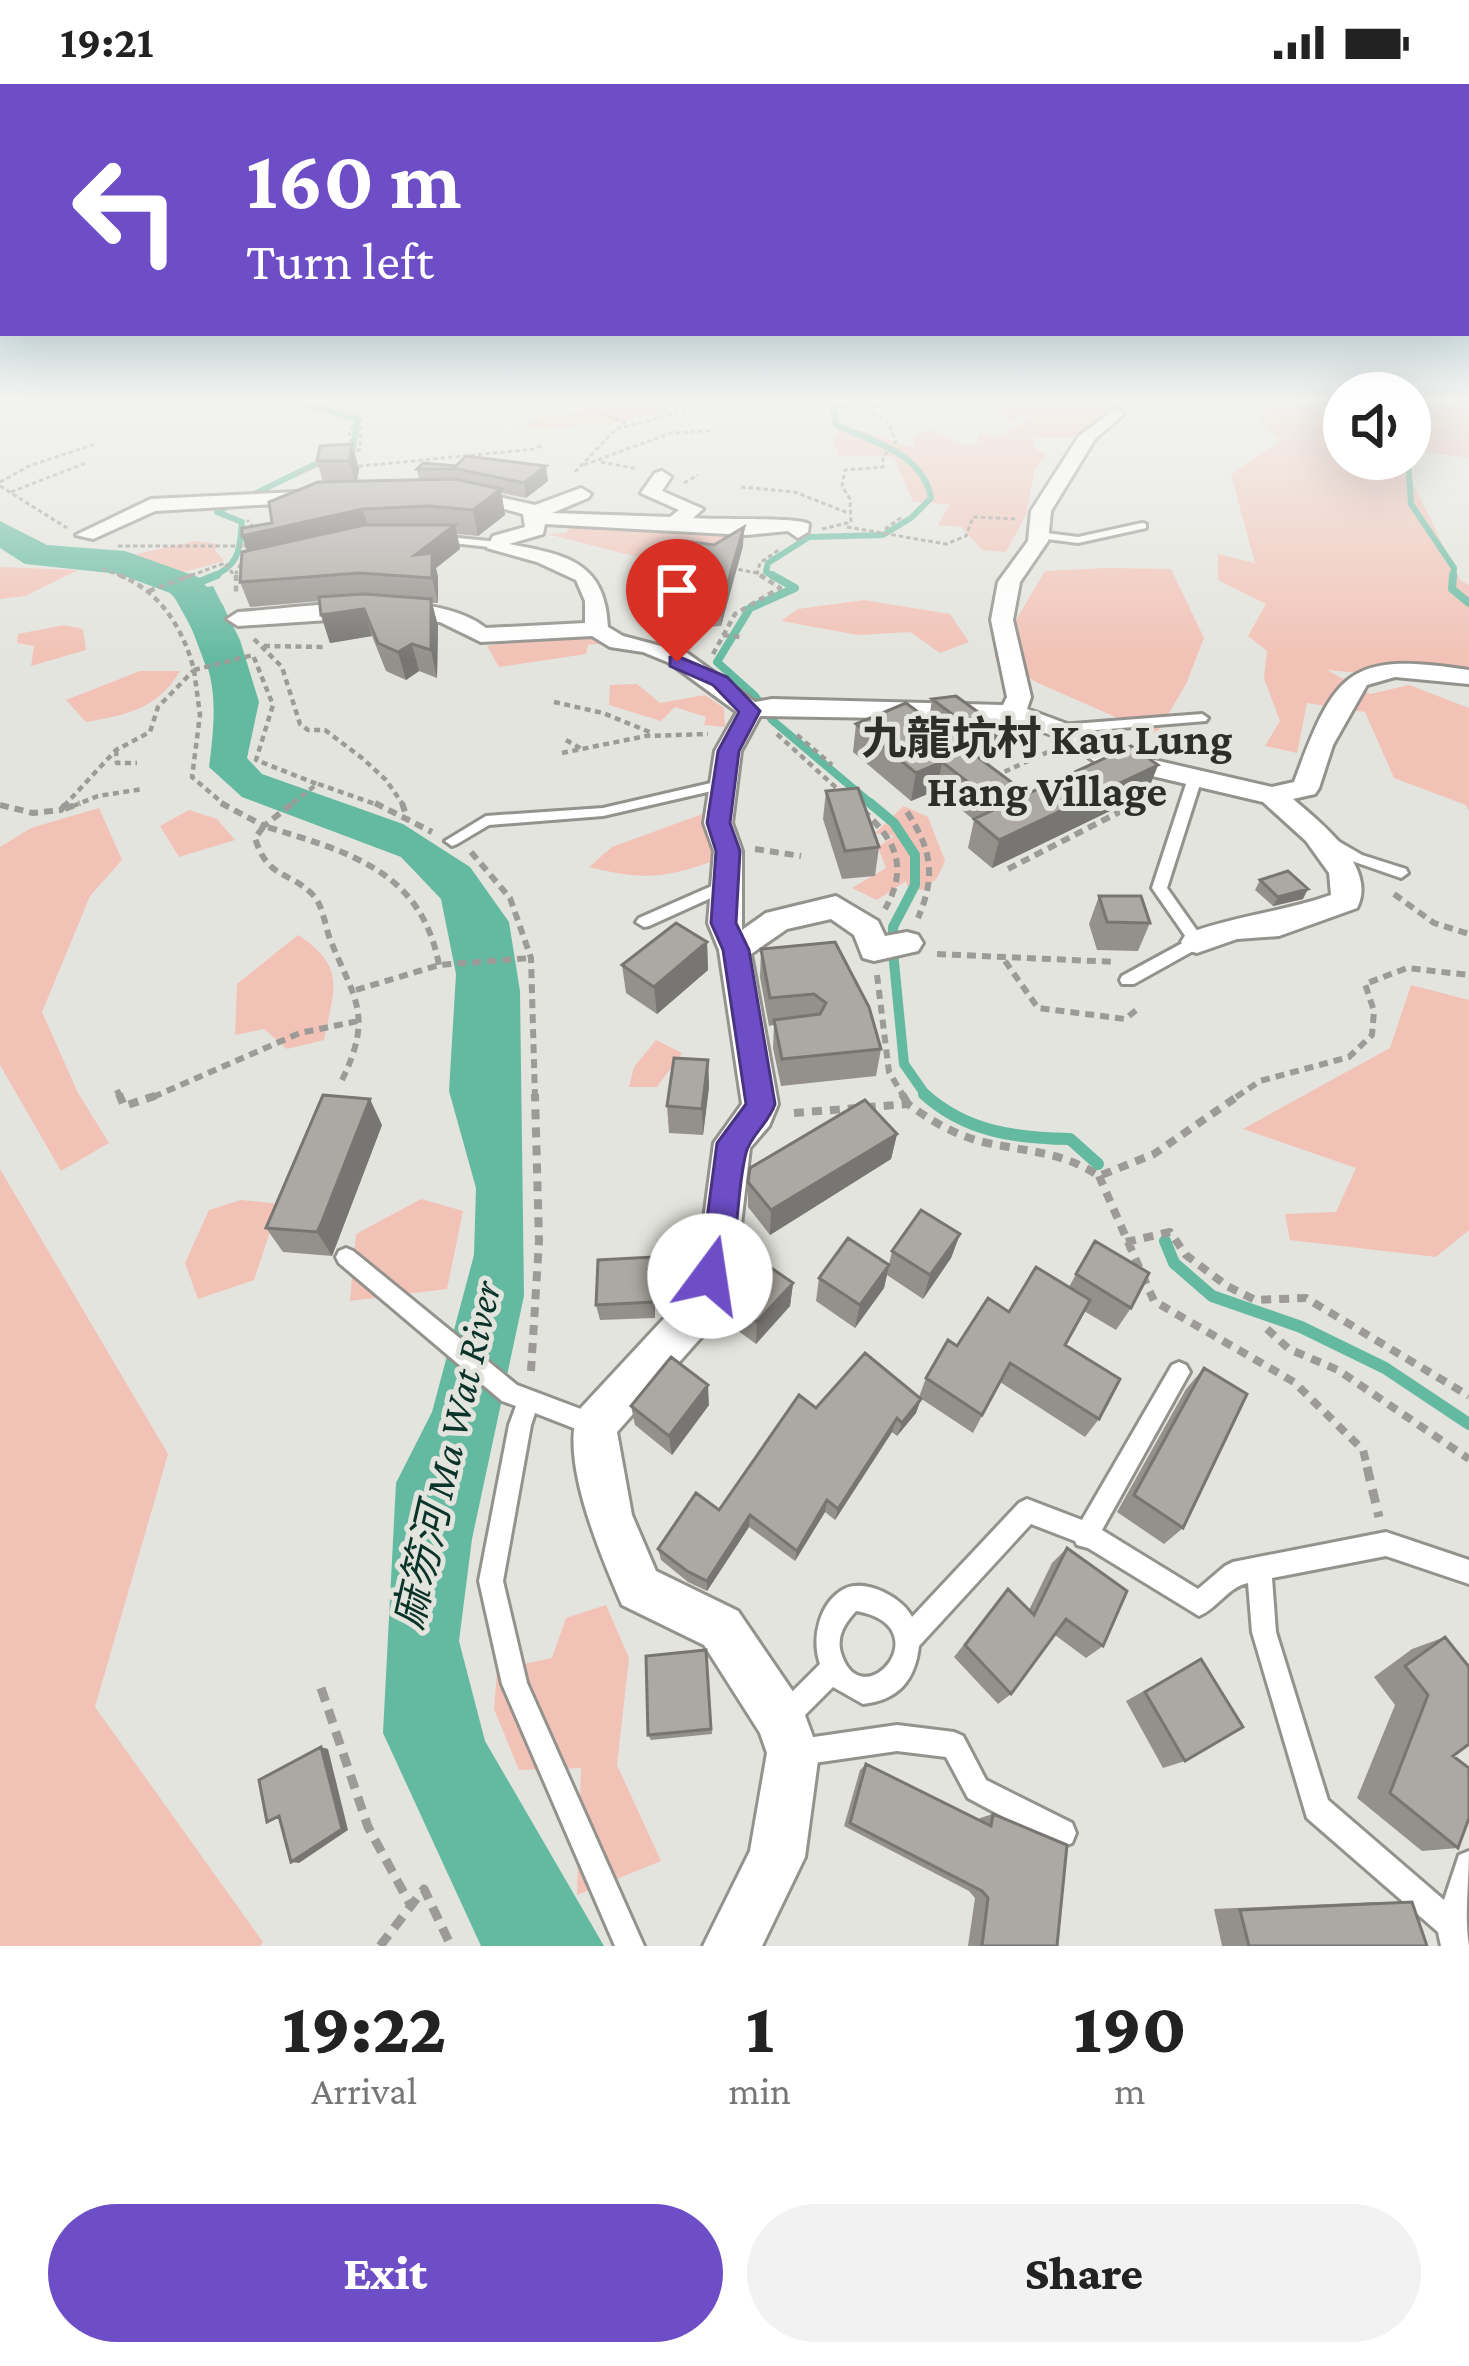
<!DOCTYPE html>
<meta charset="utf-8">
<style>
body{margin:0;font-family:"Crimson Pro","Noto Sans TC",serif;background:#f2f2f2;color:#222;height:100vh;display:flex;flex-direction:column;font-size:45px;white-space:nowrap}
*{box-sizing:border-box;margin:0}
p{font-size:39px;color:#767676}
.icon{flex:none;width:66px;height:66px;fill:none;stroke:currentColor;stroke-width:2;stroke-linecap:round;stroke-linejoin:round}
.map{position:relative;height:1862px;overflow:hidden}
.sheet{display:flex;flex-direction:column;background:#fff;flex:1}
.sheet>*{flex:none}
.banner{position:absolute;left:0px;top:0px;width:1470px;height:252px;box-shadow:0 12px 48px #0002;background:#6d4ec7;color:#fff;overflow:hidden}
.fabs{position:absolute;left:1323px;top:288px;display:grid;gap:24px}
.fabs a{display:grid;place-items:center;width:108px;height:108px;border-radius:50%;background:#fff;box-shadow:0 12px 48px #0002;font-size:60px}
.pin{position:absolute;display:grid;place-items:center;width:102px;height:102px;color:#fff;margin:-123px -51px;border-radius:50% 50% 50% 0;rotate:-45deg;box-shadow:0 0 12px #0007}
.pin .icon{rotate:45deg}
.me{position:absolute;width:132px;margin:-66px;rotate:14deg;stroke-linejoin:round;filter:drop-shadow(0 0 9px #0008)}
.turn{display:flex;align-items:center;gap:42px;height:252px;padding:0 48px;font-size:54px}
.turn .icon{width:156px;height:156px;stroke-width:2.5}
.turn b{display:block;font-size:84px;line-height:102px}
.eta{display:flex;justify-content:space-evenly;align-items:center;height:204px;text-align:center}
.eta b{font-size:72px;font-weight:800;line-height:84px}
.button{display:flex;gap:24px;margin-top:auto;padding:24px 48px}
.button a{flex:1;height:138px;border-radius:72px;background:#6d4ec7;color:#fff;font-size:48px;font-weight:800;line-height:138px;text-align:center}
.button a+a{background:#f2f2f2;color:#222}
.status{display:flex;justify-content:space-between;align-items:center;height:84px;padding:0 60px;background:#fff;direction:ltr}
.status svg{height:33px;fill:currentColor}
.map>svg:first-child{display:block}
.green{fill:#f2c2b6}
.water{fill:#64baa0}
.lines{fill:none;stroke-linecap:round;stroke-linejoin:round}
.stream-far3{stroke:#64baa0;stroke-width:6}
.stream-far2{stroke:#64baa0;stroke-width:8}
.stream-far1{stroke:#64baa0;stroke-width:10}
.stream{stroke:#64baa0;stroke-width:12}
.river{fill:#64baa0;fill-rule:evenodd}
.lane-casing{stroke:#93928d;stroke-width:6}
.street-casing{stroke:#93928d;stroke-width:6}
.path-far4{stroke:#9c9b97;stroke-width:3;stroke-dasharray:4.5 3;stroke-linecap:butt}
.path-far3{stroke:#9c9b97;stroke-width:4.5;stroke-dasharray:6 4.5;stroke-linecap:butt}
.path-far2{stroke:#9c9b97;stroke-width:6;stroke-dasharray:9 6;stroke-linecap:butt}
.path-far1{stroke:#9c9b97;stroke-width:8;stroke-dasharray:10 8;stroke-linecap:butt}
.path{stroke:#9c9b97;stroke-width:9;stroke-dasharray:14 9;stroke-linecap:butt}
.lane{fill:#fff;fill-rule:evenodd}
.street{fill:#fff;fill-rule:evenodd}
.wall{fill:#94908c}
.shaded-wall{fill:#787672}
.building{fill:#aca8a3;stroke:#787672;stroke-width:3}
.route{fill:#6d4ec7;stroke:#473381;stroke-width:3}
.labels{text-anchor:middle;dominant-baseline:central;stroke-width:10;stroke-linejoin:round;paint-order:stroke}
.water-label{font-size:42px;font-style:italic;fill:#0a3429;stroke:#e4e4de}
.quarter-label{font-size:45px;font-weight:bold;fill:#2e2e29;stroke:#e4e4de}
</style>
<div class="status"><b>19:21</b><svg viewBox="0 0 49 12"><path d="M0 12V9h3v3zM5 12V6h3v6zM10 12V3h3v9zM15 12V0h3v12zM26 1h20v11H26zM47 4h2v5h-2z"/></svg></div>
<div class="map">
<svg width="1469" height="1862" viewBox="0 0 1469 1862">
<rect width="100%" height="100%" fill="#e4e4de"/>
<path class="green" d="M612 315H719L611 340 527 345 529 339 546 331 557 334Z
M1032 315H1153L1071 354H1034L1033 363 1047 371 1035 384 1026 431 1006 468 982 466 961 443 938 441 950 420 913 418 894 373 839 371 833 356 840 345 863 347 913 364 914 353 929 346 967 362 977 360 979 350 1000 352 1038 330 1008 336 1000 324 1024 321Z
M1275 315H1344V375H1401L1460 496 1469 501V599L1327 586 1370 610 1409 601 1469 624V727L1466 721 1394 694 1365 628 1307 619 1297 669 1265 662 1280 637 1264 594 1267 567 1248 552 1266 520 1218 496V470L1255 479 1231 391 1280 357 1260 339Z
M1410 315H1469V374L1410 366Z
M574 439 741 449 744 456C711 480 688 462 654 477L547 450 566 449Z
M196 457 217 460 215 466 224 477 162 494 134 489 146 480 136 470Z
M0 483 78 486 25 512 0 515Z
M1107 484 1171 485 1204 554 1186 600 1156 651 1036 598 994 573 1045 487Z
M864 516 950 530 969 558 940 569 910 548 858 551 781 537 798 525Z
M64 541 83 545 86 566 31 582 34 562 17 559 18 550Z
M602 551 604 559 588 561 586 570 499 583 487 562 543 552Z
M140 587H180C158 625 126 631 86 638L66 616Z
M637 600 660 619 705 611 724 624 725 643 704 641 706 633 675 623 661 637 609 621 610 601Z
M904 722 928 733 945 777 937 794 923 806 908 804 906 797 877 816 852 804 886 784 878 763 894 752 875 749Z
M99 724 122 776 90 812 42 928 78 1009 109 1059 61 1087 0 981V763L31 744Z
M189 726 217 735 235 756 179 773 160 742Z
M705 729 719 775C667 794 644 797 589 783L612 763Z
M298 851C347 883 334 905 324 956L287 965 264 945 235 951 237 900Z
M1411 901 1469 916V1146L1436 1173 1290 1156 1285 1130 1336 1128 1356 1084 1243 1045 1390 964Z
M656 956 682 969 657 1003H629L634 983Z
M0 1085 168 1370 95 1623 263 1858 260 1862H0Z
M421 1115 463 1127 447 1205 350 1217 356 1150Z
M241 1116 279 1120 254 1196 198 1215 185 1179 209 1126Z
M606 1521 629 1574 617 1681 661 1777 577 1811 581 1684 519 1686 494 1625 497 1586 552 1574 566 1534Z"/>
<path class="water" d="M213 502 240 556 259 618 247 674 262 690 403 740 470 783 509 838 520 907 524 1212 472 1455 459 1557 485 1657 604 1862H481L383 1649 396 1399 432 1328 474 1171 476 1104 449 1007 456 890 441 815 401 773 242 713 209 683C220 600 213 581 172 509Z"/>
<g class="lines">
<path class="stream-far3" d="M290 315 358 335 352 370 345 373
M1408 375 1411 420 1454 484 1453 494
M210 494C240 481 239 468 242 438L217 428 326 375
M777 494 766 488 768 479 809 453 883 451 911 434 931 414C923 369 873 358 836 341L833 323 865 315"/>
<path class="stream-far2" d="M772 491 795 504 750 524 717 578 755 612 772 636 874 722
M1453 491 1452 505 1469 519
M187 503 217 491"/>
<path class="stream-far1" d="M870 719 894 739 915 771V801L893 843V868L904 980 927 1013"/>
<path class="stream" d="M924 1010C966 1048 1015 1054 1070 1055L1098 1080
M1165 1157 1174 1179 1212 1212 1301 1243 1385 1284 1469 1340"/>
<path class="river" d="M0 437 47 461 125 467 198 493 223 521 244 576 237 585 222 589 207 585 184 524 170 509 119 490 25 480 0 464Z"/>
<g class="lane-casing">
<path id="lane" d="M1142 439 1146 440V444L1078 459 1039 454 1034 451 1039 448 1078 453Z
M439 452 498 458 503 461 498 464 435 457 434 455Z
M1202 630 1208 634 1206 637 1060 649 1054 645 1060 641Z
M1195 690 1202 694 1167 804 1205 858 1202 862 1134 900H1122L1120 896 1122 892 1188 856 1152 804 1188 694Z
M724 696 729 697V703L603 732 489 741 457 760 452 762 445 757 486 732 603 724Z
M1331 753 1362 771 1406 785 1408 789 1401 794 1352 777 1326 761 1324 758Z
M728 795 733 796 735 800 733 804 649 842 644 843 636 838 639 834Z
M346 1164 353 1167 517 1301 602 1333 605 1341 602 1349 594 1352 535 1329 531 1341 503 1497 527 1599 644 1862H615L502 1600 479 1497 509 1341 516 1322 502 1317 339 1179 336 1173 339 1167Z
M1179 1278 1186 1281 1190 1288 1186 1295 1102 1446 1198 1505 1225 1482 1233 1478 1386 1448 1469 1476V1500L1386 1472 1272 1494 1276 1548 1328 1716 1444 1816 1459 1771 1469 1767C1469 1799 1464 1831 1469 1862H1441L1438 1848 1307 1734 1252 1548 1248 1499C1228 1503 1218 1524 1199 1532L1088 1464 1077 1461 1075 1457 1031 1440 919 1562C915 1597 898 1616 863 1620L833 1603 792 1644 783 1648 774 1644 770 1635 774 1626 820 1580C811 1555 819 1517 846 1504 867 1495 903 1514 912 1533L1019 1419 1027 1415 1082 1436 1172 1281ZM856 1527C943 1542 862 1636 841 1569 836 1552 845 1539 856 1527Z
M897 1641 954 1648 963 1652 986 1696 1072 1739 1076 1749 1072 1759 1062 1763 1052 1759 968 1714 946 1673 897 1667 800 1681 791 1677 787 1668 791 1659 800 1655Z"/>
</g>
<g class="street-casing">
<path id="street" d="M1115 325 1124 330 1095 355 1051 427 1048 457 1020 498 1013 536 1031 613 1027 625 1078 644 1115 667 1272 703 1294 698C1335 587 1348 567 1469 586V600L1395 593 1367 601 1333 661 1319 704 1315 710 1293 715C1321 739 1378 783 1357 824L1279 852 1237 855 1197 869 1186 866 1181 858 1186 850C1234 832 1282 828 1331 811L1329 789 1306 757 1263 718 1097 679 1060 654 1010 636 760 632 741 667 732 739 742 767V846L766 829 836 812 878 837 885 852 907 848 918 851 923 859 918 867 874 877 863 874 854 851 831 835 787 845 751 870 778 1020 769 1042 750 1064 739 1158 713 1240 617 1348 632 1431 656 1487 738 1527 800 1618 819 1669 805 1773 762 1862H703L750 1767 767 1669 760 1649 704 1561 622 1521C602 1474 558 1374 579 1326L682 1215 701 1158 714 1059 742 1020 719 866 708 839 714 767 704 739 715 667 737 628 670 579 643 568 610 563 592 552 481 558 440 538 372 533 238 542 227 535 238 528C305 524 431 501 486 544L585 539V517L576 496 537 478 487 464 493 452 525 443 523 430 449 410 459 404 535 421 581 404 591 410 588 414 552 429 670 433 679 426 641 409 655 389 662 387 671 393 662 407 703 425 693 434C715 436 799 433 809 440L808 448 798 454 788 447 747 451 545 440 543 450 509 460C566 471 605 477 608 543L623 552 687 569 755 618 772 615 1003 621 1007 613 991 536 998 498 1028 457 1031 427 1079 352Z
M318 407 328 413 325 417 155 427 93 455 76 451 151 415Z"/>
</g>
<path class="path-far4" d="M285 315 315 326 356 327 361 332 360 365 352 371
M587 323 628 340
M356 327 381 315
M352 359 349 349 354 339
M601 378 638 385
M584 381 671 349 710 347
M351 383 535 365 543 360
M575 388 616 345 729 315
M296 391 323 379
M0 398 29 382 95 360
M684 399 698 391
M0 402 67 444
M741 403 795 408 848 429
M11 408 86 379
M847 443 946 460 966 452 973 433 1016 435
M822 445 851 438 850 415 842 402 845 386 883 383V373L896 358 888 338 866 324 936 315
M885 445 902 433
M118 462H245
M731 484 757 489
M103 485 126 494
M245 486 236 489 246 470 244 450 252 441 247 436
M184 494 225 479 236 494
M765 494 757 489 760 479 780 465"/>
<path class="path-far3" d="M119 491C160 507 183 544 194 586
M236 491V512
M149 507 192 491
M723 551 741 553
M254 555 282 583 300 640 308 646H325L362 674 386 696 404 722
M264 562 324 563
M713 570 735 530 780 504 760 491
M194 586 200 631 192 693 226 722
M194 586 253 571 273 621 256 676 317 700 289 722
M554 618 603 629 652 649
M777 650 843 710
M797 651 832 681
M566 656 582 665
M116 666 117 679H137
M562 669 646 652 708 650
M995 692 1048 668
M318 700 381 722
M64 722 116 666 150 648 158 623 194 586
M73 722 98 712 143 705
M1131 722 1154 710"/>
<path class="path-far2" d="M221 719 264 742 293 719
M375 719 432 748
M402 719 407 734
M0 721 33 729 61 726 66 719
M65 725 80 719
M862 726C896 756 909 783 885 825
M907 728C932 766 936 792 918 834
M755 765 801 772
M471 768 510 814 531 874 535 1013
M1008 785 1137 719
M1394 810 1434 839 1469 850
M937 870 1116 878
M1005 877 1038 924 1125 935 1139 924
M877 891 889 988 904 1013
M356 906 439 881 531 874
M342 996C374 930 354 915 330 855 325 842 323 821 313 811 289 786 268 796 255 754L264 742C347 768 421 785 439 881
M117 1006 120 1013
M153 1013 300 949 363 936
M1236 1013 1260 997 1349 973 1372 951 1374 927 1365 900 1407 884 1469 891"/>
<path class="path-far1" d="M119 1010 124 1022 161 1010
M902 1010 908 1020
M794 1029 908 1020C931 1037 955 1051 983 1058 1026 1068 1062 1067 1099 1092L1154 1070 1241 1010
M1099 1092 1154 1217 1294 1298 1363 1366 1368 1386
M1126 1158 1170 1148 1186 1171 1227 1202 1255 1216 1306 1214 1469 1312
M1267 1245 1289 1265 1338 1286 1469 1375
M531 1287 539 1157 535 1010"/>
<path class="path" d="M1367 1383 1379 1433
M321 1604 368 1743 411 1822
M380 1862 424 1805 451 1862"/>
<use href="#lane" class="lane"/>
<use href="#street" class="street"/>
</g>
<path class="wall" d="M352 360 359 385 357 397 419 396 417 385 423 379 548 397 526 414 501 409 505 431 478 452 457 450 460 465 436 484 438 493V519H432L438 542 437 594 419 587 406 596 386 587 372 552 330 559 321 531 320 517 250 523 240 498 247 466 272 439 323 398 317 377Z
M714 461 743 462 721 542 692 544 686 513 657 514 656 494Z
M932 615 1004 647 998 675 987 680 1027 710 1158 681 1147 709 992 784 968 764 974 736 937 706 911 717 853 668 856 640 929 636Z
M826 707 879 763 875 792 842 795 823 735Z
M1260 796 1303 815 1273 822 1255 806Z
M1099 812 1150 839 1138 867 1097 866 1089 840Z
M707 858 708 886 657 930 626 909 622 881Z
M761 865 881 965 876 992 781 1002 773 964 774 941 769 942 760 893Z
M708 976 709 1003 703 1051 669 1049 667 1022Z
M382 1041 332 1172 283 1168 266 1144Z
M897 1050 891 1075 770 1151 748 1123V1098Z
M960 1150 951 1174 923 1215 887 1191 884 1204 855 1244 816 1217 819 1194 889 1180 892 1167Z
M655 1189V1234L600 1236 596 1221Z
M1076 1190 1131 1224 1116 1246 1084 1227 1065 1261 1099 1335 1085 1353 1000 1298 973 1349 920 1314 921 1315 916 1329 897 1352 892 1348 835 1436 825 1428 795 1477 749 1443 707 1507 688 1498 661 1476 658 1465 719 1426 816 1324 919 1313 926 1294 957 1262 1009 1228 1069 1203Z
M793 1199 790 1222 756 1260 722 1235 721 1212Z
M1204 1284 1183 1444 1164 1460 1117 1428 1186 1305Z
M709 1321 672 1371 635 1341 631 1322Z
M1067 1464 1103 1562 1086 1574 1055 1551 1011 1610 998 1620 954 1573 1008 1505 1029 1526 1052 1479Z
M1445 1553 1458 1764 1422 1767 1357 1714 1395 1621 1374 1593 1412 1565Z
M706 1566 712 1650 651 1656 648 1651Z
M1201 1575 1185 1677 1163 1684 1126 1617Z
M866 1680 980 1736V1734L993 1730 1057 1862H968L975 1814 969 1807 844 1742 860 1686Z
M1377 1818H1412L1427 1862H1222L1214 1825Z"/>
<path class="shaded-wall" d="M352 360 359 385 356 402 349 377Z
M546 382 548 397 526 414 524 399Z
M501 405 505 431 478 452 473 426Z
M363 425 370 451 251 479 242 452Z
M455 441 460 465 436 484 438 493V519L432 494 415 471Z
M744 443 743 462 721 542V522Z
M431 515 438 542 437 594 431 566Z
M364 525 372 552 330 559 321 531Z
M412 560 419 587 406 596 398 568Z
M1004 647 998 675 978 683 985 655Z
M942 678 937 706 911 717 916 689Z
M1158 681 1147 709 992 784 999 756Z
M1308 805 1303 815 1273 822 1278 813Z
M707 858 708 886 657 930 654 903Z
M708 976 709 1003 703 1051 702 1025Z
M370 1015 382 1041 332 1172 317 1148Z
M897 1050 891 1075 770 1151 771 1126Z
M960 1150 951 1174 923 1215 930 1191Z
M653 1173 655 1189V1234L653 1218Z
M889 1181 884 1204 855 1244 860 1221Z
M793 1199 790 1222 756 1260 757 1238Z
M708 1301 709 1321 672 1371 669 1352Z
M921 1315 916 1329 897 1352 902 1339Z
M897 1334 892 1348 835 1436 838 1425Z
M827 1416 825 1428 795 1477 797 1467Z
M750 1431 749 1443 707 1507V1497Z
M321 1663 328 1665 348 1746 299 1779 291 1778Z"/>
<path class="building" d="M352 360 349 377H317L320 362Z
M466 372 546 382 524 399 457 385H417L423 379 456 382Z
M454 395 501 405 473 426 429 422 363 425 242 452V444L272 439 269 418 318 398Z
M364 441H455L415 471 432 469V494L359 489 240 498 242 468Z
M744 443 721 522 691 523 686 492 656 494 686 457 714 461Z
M364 510 431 515V566L412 560 398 568 378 559 364 525 321 531 319 513Z
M956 612 1004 647 985 655 932 615Z
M906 619 1027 710 1131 662 1158 681 999 756 974 735 1000 723 942 678 916 689 856 640Z
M858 704 879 763 845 767 826 707Z
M1288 787 1308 805 1278 813 1260 796Z
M1099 812H1141L1150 839 1107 838Z
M676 839 707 858 654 903 622 881Z
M835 858 869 923 881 965 782 975 774 936 820 930 826 919 814 910 770 914 761 865Z
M674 974 708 976 702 1025 667 1022Z
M323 1011 370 1015 321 1140 317 1148 266 1144Z
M865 1016 897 1050 771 1126 748 1098 750 1084Z
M921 1126 960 1150 930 1191 892 1167Z
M848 1154 889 1181 860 1221 819 1194Z
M1095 1157 1149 1189 1131 1224 1076 1190Z
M754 1172 793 1199 757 1238 721 1212Z
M653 1173V1218L596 1221 598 1176Z
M1036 1183 1090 1216 1065 1261 1120 1295 1099 1335 1010 1279 982 1331 926 1294 948 1256 957 1262 988 1214 1009 1228Z
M865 1269 921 1315 902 1339 897 1334 838 1425 827 1416 797 1467 750 1431 707 1497 687 1487 658 1465 696 1409 719 1426 799 1311 816 1324Z
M671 1273 708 1301 669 1352 631 1322Z
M1204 1284 1247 1310 1183 1444 1134 1411Z
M1067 1464 1127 1507 1103 1562 1066 1535 1011 1610 965 1561 1008 1505 1034 1531Z
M1445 1553 1469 1583V1660L1453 1672 1469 1684V1734L1458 1764 1390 1709 1428 1611 1405 1582Z
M706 1566 711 1645 648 1651 646 1572Z
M1201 1575 1243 1643 1185 1677 1145 1608Z
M321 1663 342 1745 291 1778 279 1732 267 1738 259 1696Z
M866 1680 991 1742 993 1730 1067 1761 1057 1862H982L988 1814 982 1807 850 1739Z
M1412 1818 1427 1862H1249L1240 1826Z"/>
<linearGradient id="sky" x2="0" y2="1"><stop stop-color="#73b6cb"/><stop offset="0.55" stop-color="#f3f3f0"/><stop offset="1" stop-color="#f3f3f0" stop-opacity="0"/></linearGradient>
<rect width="1469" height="575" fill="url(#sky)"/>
<path class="route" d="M677 572 727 593 760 627 739 667 730 739 740 767 736 839 749 866 775 1020C769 1039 750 1052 746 1069 735 1114 741 1159 721 1203L710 1207 698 1203 693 1192 704 1158 717 1059 746 1020 723 866 711 839 716 767 707 739 718 667 739 628 713 601 670 582V573Z"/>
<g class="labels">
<g class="water-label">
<text transform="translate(447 1371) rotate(-77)">麻笏河 Ma Wat River</text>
</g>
<g class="quarter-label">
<text x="1047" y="655">九龍坑村 Kau Lung<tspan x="1047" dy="52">Hang Village</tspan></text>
</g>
</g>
</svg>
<div class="fabs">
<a><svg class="icon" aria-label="sound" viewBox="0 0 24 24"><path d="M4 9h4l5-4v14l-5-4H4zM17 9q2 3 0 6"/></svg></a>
</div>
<div class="pin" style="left:677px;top:578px;background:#d93025"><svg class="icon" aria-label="arrive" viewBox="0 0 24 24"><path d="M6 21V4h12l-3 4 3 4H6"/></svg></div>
<svg class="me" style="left:710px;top:1192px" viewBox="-20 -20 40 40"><circle r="19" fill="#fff"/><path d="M0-13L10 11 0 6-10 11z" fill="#6d4ec7"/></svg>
<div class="banner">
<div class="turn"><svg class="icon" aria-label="left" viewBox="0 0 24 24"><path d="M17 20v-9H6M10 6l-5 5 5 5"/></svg><div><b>160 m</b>Turn left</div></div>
</div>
</div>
<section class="sheet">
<div class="eta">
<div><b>19:22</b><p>Arrival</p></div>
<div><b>1</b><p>min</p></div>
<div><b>190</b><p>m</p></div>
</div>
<div class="button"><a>Exit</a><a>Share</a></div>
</section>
